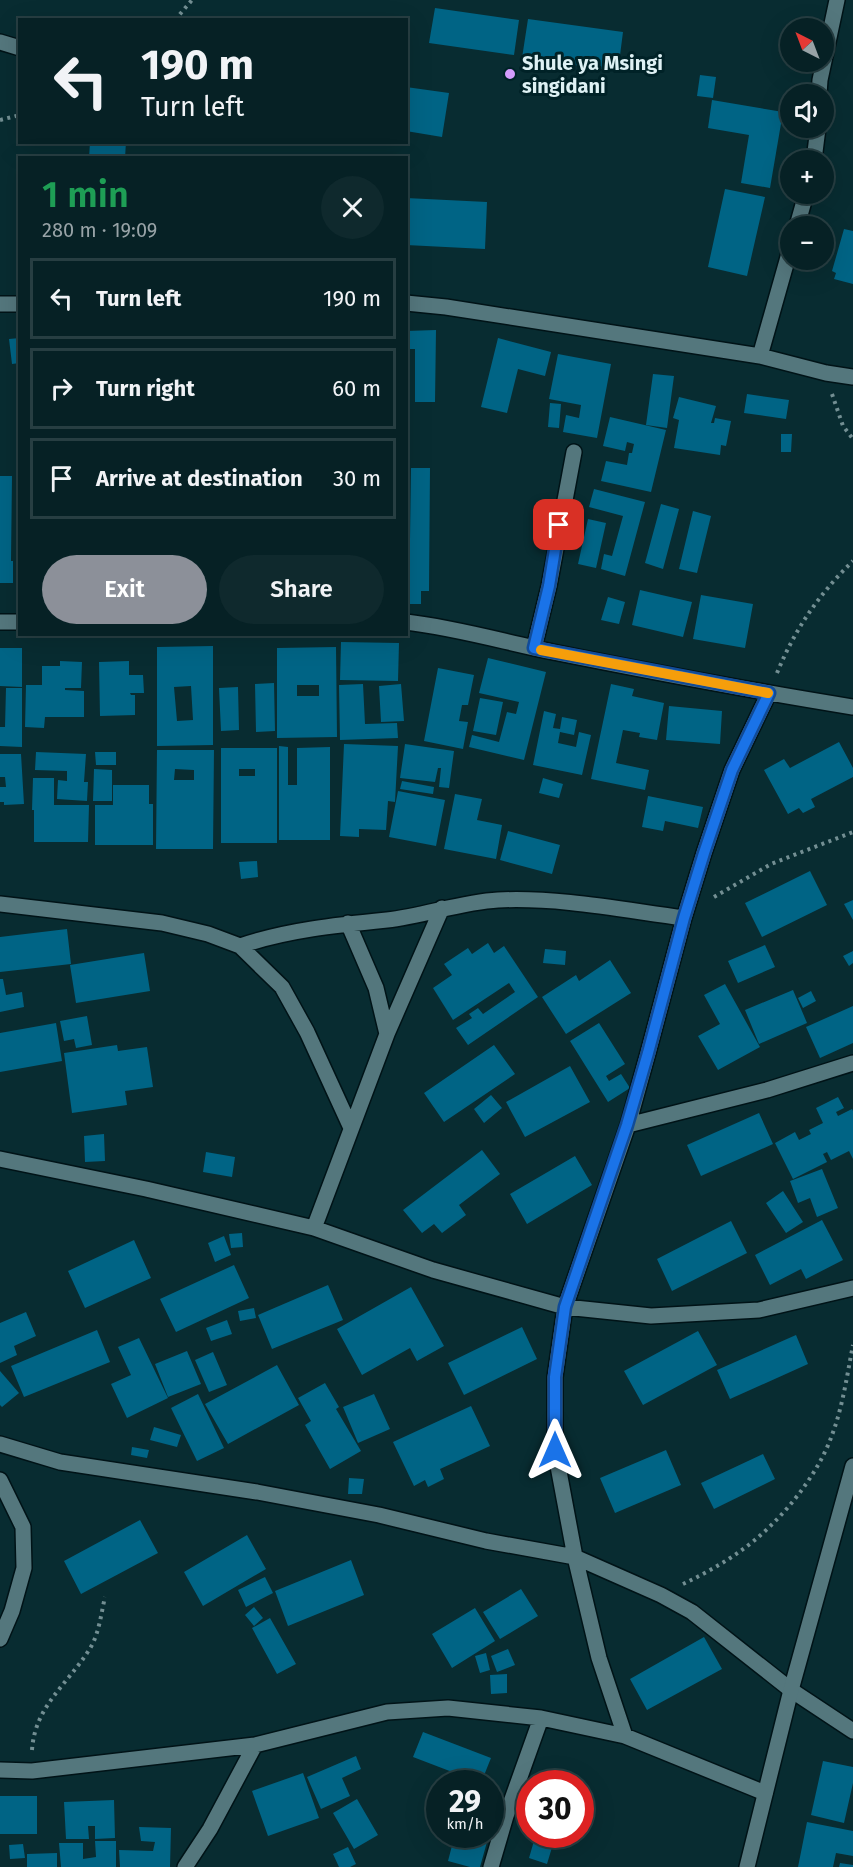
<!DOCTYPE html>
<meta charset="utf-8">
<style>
body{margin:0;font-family:"Fira Sans",sans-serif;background:#0f292d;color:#f1f3f6;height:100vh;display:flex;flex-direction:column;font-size:22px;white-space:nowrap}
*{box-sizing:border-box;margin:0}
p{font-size:20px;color:#98a3a7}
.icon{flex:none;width:33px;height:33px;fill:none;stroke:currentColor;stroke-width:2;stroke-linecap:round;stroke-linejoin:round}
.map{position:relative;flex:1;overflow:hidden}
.sheet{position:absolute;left:18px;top:156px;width:390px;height:480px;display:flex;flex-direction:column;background:#062125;border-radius:0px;box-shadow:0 6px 24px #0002,0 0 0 2px #273e42}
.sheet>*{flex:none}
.guide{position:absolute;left:18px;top:18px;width:390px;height:126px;border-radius:0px;box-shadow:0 6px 24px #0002,0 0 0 2px #273e42;background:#062125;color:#f1f3f6;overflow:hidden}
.needle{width:39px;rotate:318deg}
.buttons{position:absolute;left:780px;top:18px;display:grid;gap:12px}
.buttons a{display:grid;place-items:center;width:54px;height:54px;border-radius:50%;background:#062125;box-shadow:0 6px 24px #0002,0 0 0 2px #273e42;font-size:30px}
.speed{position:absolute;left:426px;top:1770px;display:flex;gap:12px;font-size:30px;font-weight:700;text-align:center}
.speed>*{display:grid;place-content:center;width:78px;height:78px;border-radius:50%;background:#062125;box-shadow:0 6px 24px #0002,0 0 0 2px #273e42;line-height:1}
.speed small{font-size:15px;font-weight:400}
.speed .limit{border:9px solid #d22;background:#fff;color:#111}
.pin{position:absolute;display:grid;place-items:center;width:51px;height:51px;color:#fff;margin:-26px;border-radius:12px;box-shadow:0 3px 9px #0006}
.me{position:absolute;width:66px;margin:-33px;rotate:0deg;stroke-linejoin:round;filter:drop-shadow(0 0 4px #0008)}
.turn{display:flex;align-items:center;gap:21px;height:126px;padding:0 24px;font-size:27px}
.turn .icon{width:78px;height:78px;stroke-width:2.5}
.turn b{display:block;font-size:42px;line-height:51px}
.round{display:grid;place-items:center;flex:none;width:63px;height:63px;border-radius:32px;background:#0f292d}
.summary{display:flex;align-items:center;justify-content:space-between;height:102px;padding:0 24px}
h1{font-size:36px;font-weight:600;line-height:45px;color:#1e9e55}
.cta{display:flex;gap:12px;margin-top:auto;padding:12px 24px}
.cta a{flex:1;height:69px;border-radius:36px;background:#8c9099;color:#fff;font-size:24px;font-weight:600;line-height:69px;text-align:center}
.cta a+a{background:#0f292d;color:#f1f3f6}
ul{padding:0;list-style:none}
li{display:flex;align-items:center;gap:18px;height:81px;margin:0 12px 9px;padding:0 12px;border:3px solid #273e42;border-radius:0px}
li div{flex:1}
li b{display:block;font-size:22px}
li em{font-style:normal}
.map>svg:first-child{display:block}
.building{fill:#006485;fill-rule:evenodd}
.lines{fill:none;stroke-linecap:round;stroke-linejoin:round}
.service-casing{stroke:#001317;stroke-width:18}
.minor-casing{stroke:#001317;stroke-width:18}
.tertiary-casing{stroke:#001317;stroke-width:18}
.path{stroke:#738f93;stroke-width:4;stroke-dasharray:3 4.5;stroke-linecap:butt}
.service{stroke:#54777d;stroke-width:15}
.minor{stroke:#54777d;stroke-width:15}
.tertiary{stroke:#54777d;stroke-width:15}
.route-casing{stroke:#114b97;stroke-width:15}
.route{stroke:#1a73e8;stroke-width:10}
.slow{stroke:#f59e0b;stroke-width:10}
.poi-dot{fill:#d49cfc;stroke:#002227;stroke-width:2}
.labels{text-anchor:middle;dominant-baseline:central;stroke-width:6;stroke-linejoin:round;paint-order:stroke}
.poi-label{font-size:20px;font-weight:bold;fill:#def1f4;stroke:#002227;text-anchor:start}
</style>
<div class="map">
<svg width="853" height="1867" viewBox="0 0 853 1867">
<rect width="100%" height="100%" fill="#082c31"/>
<path class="building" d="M435 8 519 20 514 55 429 43Z
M528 19 623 32 618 71 522 58Z
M700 75 716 77 713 98 697 96Z
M406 87 449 93 442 137 406 131Z
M712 100 783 112 770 188 741 183 749 135 708 128Z
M90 142H126L125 158H89Z
M725 189 765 197 747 276 708 267Z
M406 198 487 202 485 249 406 245Z
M844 229 853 231V284L834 279 836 273 832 271Z
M436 330 435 402H415V349H406V331Z
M20 338V363L12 364 9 339Z
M498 338 551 352 545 376 518 369 507 413 481 407Z
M558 354 611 364 597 438 563 432 566 415 579 418 581 405 549 399Z
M653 374 674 376 667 428 646 425Z
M747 394 789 400 786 419 744 413Z
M679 397 716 406 711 423H714L715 418 731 421 726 446 721 445 720 455 674 448 679 420 673 418Z
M550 403 561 404 559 428 548 427Z
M610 417 666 430 651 492 601 481 606 461 627 465 629 453H632L634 444 627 442 625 451 603 446Z
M781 434H792L791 452H781Z
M406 468H409V488H406Z
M411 468H430L429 591H421V604H406V539H410Z
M0 476H12L11 561H13V583H0Z
M594 489 645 502 625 576 601 569 604 554 612 556 623 516 589 507Z
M661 504 679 509 663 569 645 563Z
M693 511 711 516 697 573 679 569Z
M588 519 606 523 596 568 578 564Z
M640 590 692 602 683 637 632 625Z
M701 595 753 604 745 648 693 639Z
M608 597 625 602 619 624 601 620Z
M341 642 399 643 398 681 340 680Z
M213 646V745L157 746V647ZM191 686 193 720 177 721 174 687Z
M336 647 337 737 277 738V648ZM297 685H319V696H297Z
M0 648H22V687L0 686Z
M488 658 546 672 524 760 469 747 472 735 499 742 507 712 516 714 519 702 479 693Z
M60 661 82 662 81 688H65V690L84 691V717H45L44 728 25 727 26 685H42V666H60Z
M129 661V675H143L144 693H130L131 695H135V715L100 716 99 662Z
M438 668 474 675 468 705H462L459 721 468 722 463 749 424 741Z
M274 683 275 731 256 732 255 684Z
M363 684 365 724 397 723 398 738 340 740 339 685Z
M401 684 404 721 381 722 379 686Z
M611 684 634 689 632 696 664 703 657 740 639 737 640 733 623 730 616 763 649 770 645 790 591 779Z
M238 687 239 730 221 731 219 688Z
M6 688H22V747L0 746V727H5Z
M480 698 503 702 496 735 473 731Z
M669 706 722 711 720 744 666 740Z
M544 711 556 714 553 728 560 729 562 717 577 720 574 735 560 732 558 743 576 747 579 732 591 735 582 775 533 765Z
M839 742 853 768V777L811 799 815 807 803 813 799 808 788 814 764 770 784 759 790 768Z
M344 744 398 746 395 802 388 801 386 830 359 829V837L340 836Z
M405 744 454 751 449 788 439 787 441 768H438L435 782 400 778Z
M279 746 288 747V785H297V748L330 747V840H279Z
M221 748H277V843H221ZM239 769H255V776H239Z
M157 750H214L213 849H156ZM175 769 194 770V780H174Z
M36 752 86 754 84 782H88L87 801 57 799 58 780 67 781V771L35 770Z
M95 752H116V765H96Z
M0 754H21L24 804 4 805V802H0V787H6L5 777H0Z
M94 769 112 770V801H93Z
M33 778H54V805H89L88 842H34V810H32Z
M543 778 563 784 559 798 539 793Z
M402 781 434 787 433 794 400 789Z
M113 785H149V804H153V845H95V805H113Z
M398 791 445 800 436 846 389 837Z
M455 794 482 799 477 820 502 825 496 859 444 849Z
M648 796 703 807 698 828 665 821 663 831 642 827Z
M508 831 560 845 552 874 500 860Z
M257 861 258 877 241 879 239 862Z
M810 871 827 905 762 937 745 903Z
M853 900V920L844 904Z
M67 929 71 964 0 972V937Z
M488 943 494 953 504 946 538 997 468 1045 456 1028 472 1018 469 1014 478 1008 483 1014 515 992 509 983 453 1020 433 988 452 975 444 964 468 948 472 954Z
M765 945 775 967 738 983 728 961Z
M545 949 566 951 565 965 543 963Z
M853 951V963L849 966 843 956Z
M144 953 150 991 76 1003 70 965Z
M610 960 631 993 566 1034 542 997 576 975 579 981Z
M0 979H3L6 995 22 992 24 1007 0 1012Z
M725 984 760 1047 718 1070 698 1036 720 1024 704 995Z
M793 990 807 1023 759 1044 745 1010Z
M811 991 816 1001 803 1008 798 998Z
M853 1006V1043L820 1058 806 1027Z
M87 1016 92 1045 76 1048 74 1039 64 1041 60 1021Z
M56 1023 62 1061 0 1072V1033Z
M599 1023 625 1064 606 1076 609 1081 621 1074 630 1088 608 1102 570 1041Z
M117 1045 118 1051 147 1047 153 1087 125 1091 127 1105 72 1113 64 1053Z
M494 1045 515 1074 444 1122 424 1093Z
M570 1066 590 1102 525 1137 506 1102Z
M491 1095 502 1108 484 1123 474 1109Z
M838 1097 844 1108 836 1112 838 1116 852 1109 853 1111V1159L849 1151 831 1160 827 1152 823 1154 827 1162 793 1179 775 1143 795 1132 799 1140 811 1134 809 1130 823 1123 816 1108Z
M759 1113 773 1144 701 1176 687 1145Z
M104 1134 105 1161 85 1162 84 1136Z
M482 1150 500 1174 459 1205 466 1215 442 1233 434 1224 422 1233 403 1210Z
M206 1152 235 1157 232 1177 203 1172Z
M575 1156 592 1185 527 1224 510 1194Z
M822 1169 838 1208 817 1217 810 1198 798 1203 790 1181Z
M783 1191 803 1222 786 1233 766 1203Z
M822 1220 843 1260 806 1279 801 1269 770 1285 755 1255Z
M731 1221 747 1253 672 1291 657 1259Z
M242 1233 243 1247 231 1248 229 1234Z
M224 1236 231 1255 215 1262 208 1243Z
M134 1240 151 1278 85 1308 68 1271Z
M234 1265 249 1298 176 1332 160 1299Z
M328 1285 343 1320 272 1349 258 1315Z
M411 1287 444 1346 417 1361 410 1348 362 1375 337 1329Z
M254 1308 256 1318 240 1321 238 1311Z
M26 1312 36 1336 14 1346 17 1355 0 1363V1323Z
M227 1320 232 1334 211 1341 206 1328Z
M522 1327 537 1359 464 1395 448 1363Z
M97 1330 110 1362 24 1397 11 1366Z
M698 1331 717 1365 643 1405 624 1371Z
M796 1335 808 1364 730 1399 717 1370Z
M139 1338 168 1398 127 1418 111 1384 131 1375 118 1347Z
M187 1351 201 1384 168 1397 155 1364Z
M213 1352 227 1385 209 1392 195 1360Z
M277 1365 299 1405 228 1444 205 1404Z
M0 1371 19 1393 2 1407 0 1405Z
M325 1383 339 1407 336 1409 361 1451 330 1469 305 1425 311 1421 298 1398Z
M198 1394 224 1448 197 1461 171 1408Z
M374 1394 390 1429 358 1443 343 1407Z
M471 1406 490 1446 440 1469 444 1479 428 1487 425 1480 414 1486 393 1442Z
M154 1427 181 1435 177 1447 150 1440Z
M132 1447 149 1450 147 1458 131 1455Z
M666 1450 681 1485 615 1513 600 1478Z
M763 1454 775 1479 714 1509 701 1483Z
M349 1478 364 1479 362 1494H348Z
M140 1520 158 1553 81 1594 64 1561Z
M247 1535 266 1569 203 1606 184 1572Z
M351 1560 364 1595 288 1626 275 1591Z
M265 1577 273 1593 246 1607 238 1590Z
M521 1589 538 1616 500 1639 483 1612Z
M254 1607 263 1618 254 1626 245 1615Z
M475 1608 495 1641 452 1668 432 1634Z
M270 1618 296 1664 277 1674 252 1628Z
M704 1637 722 1669 647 1710 630 1679Z
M508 1649 515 1665 497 1672 491 1656Z
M486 1653 490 1670 480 1673 475 1656Z
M507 1674V1693L491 1694 490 1675Z
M423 1732 491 1758 481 1783 413 1757Z
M356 1756 361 1769 342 1778 350 1796 321 1809 307 1777Z
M823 1761 853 1767V1783L844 1823 811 1815Z
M303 1773 319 1818 268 1836 252 1791Z
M0 1796H37V1834H0Z
M357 1799 378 1835 354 1849 333 1813Z
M114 1800 115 1838 95 1839V1826H88L89 1839H66L64 1802Z
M807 1822 853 1831V1856L836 1853 833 1867H798Z
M139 1827 171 1828 170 1867H120L119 1850 153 1851 155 1842 141 1841Z
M455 1834 487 1842 480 1867H470L448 1861Z
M536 1834H556L547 1864 529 1858Z
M95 1841H116V1867H61L59 1843H83V1859L96 1857Z
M23 1844 25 1858 10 1859 9 1845Z
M348 1847 356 1864 350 1867H339L333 1854Z
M57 1853V1867H27V1854Z
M840 1863 853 1865V1867H839Z"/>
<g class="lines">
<g class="service-casing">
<path id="service" d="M0 42 20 48"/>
</g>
<g class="minor-casing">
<path id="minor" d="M819 94 820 80 837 0
M814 160 818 128
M797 226 806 194
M406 303 446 307 760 356 826 373 853 377
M0 304H20
M760 356 790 250
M0 622H20
M406 622C457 628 504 642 553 652 653 672 753 691 853 707
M534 648 549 586 574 452
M0 904 162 923 208 934 240 946 282 987 307 1032 351 1128
M348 923 376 988 387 1034
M240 946C287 930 337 925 387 920 424 916 461 902 498 900 560 897 623 910 684 918
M628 1125 767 1090 853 1063
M0 1159 146 1189 314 1228 433 1270 565 1307 651 1316 759 1310 853 1288
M314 1228 387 1034 442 908
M0 1444 60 1462 257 1492 379 1515 486 1541 575 1557 661 1595 692 1612 791 1690 853 1731
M0 1480 23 1527 24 1568 12 1611 0 1639
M625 1736 599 1658 575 1557 555 1450V1377L565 1307 628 1125 648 1053 684 918 704 853 732 770 769 693
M0 1770 32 1771 255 1745 387 1712 448 1708 541 1718 625 1736 765 1793
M185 1867 210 1829 255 1745
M491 1867 506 1816 541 1718"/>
</g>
<g class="tertiary-casing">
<path id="tertiary" d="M747 1867 791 1690 853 1466"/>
</g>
<path class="path" d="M175 20 192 0
M0 120 20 115
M832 394 843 426 853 439
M777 673C795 629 819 594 853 561
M714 897 771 864 853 832
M683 1584C702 1575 722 1564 739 1552 777 1526 817 1478 832 1435 843 1406 847 1375 853 1345
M32 1750C35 1706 67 1685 89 1650 99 1635 101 1614 105 1597"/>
<use href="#service" class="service"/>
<use href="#minor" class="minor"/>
<use href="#tertiary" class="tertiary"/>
</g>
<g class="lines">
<g class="route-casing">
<path id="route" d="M555 1450V1377L565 1307 627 1125 648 1053 684 918 704 853 732 770 769 693 534 648 549 586 559 525"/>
</g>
<use href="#route" class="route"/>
<path class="slow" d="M541 650 768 693"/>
</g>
<circle class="poi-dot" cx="510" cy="74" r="6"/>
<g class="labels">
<g class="poi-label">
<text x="522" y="63">Shule ya Msingi<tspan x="522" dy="23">singidani</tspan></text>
</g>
</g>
</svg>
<div class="buttons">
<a><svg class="needle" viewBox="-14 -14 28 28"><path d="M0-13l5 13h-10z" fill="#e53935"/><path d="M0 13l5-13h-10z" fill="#98a3a7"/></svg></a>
<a><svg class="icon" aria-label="sound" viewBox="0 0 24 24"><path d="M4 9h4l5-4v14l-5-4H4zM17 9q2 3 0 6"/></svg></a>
<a>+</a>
<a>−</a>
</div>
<div class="speed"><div>29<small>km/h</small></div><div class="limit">30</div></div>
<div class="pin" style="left:559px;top:525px;background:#d93025"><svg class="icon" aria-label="arrive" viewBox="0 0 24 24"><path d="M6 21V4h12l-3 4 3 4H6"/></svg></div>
<svg class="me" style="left:555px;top:1450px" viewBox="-20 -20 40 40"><path d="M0-17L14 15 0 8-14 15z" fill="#1a73e8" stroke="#fff" stroke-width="4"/></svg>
<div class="guide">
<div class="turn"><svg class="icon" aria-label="left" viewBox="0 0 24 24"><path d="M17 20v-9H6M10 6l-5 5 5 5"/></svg><div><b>190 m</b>Turn left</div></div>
</div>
<section class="sheet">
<div class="summary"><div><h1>1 min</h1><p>280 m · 19:09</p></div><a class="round"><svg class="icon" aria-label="close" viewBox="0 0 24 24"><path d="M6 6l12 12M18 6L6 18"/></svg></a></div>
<ul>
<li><svg class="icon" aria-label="left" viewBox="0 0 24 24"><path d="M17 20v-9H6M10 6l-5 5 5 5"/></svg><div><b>Turn left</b></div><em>190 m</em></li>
<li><svg class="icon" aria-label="right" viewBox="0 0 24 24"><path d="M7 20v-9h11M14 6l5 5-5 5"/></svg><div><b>Turn right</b></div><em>60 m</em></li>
<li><svg class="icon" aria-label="arrive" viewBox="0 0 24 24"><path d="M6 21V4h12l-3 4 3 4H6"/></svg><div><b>Arrive at destination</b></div><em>30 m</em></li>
</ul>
<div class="cta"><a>Exit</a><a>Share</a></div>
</section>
</div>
